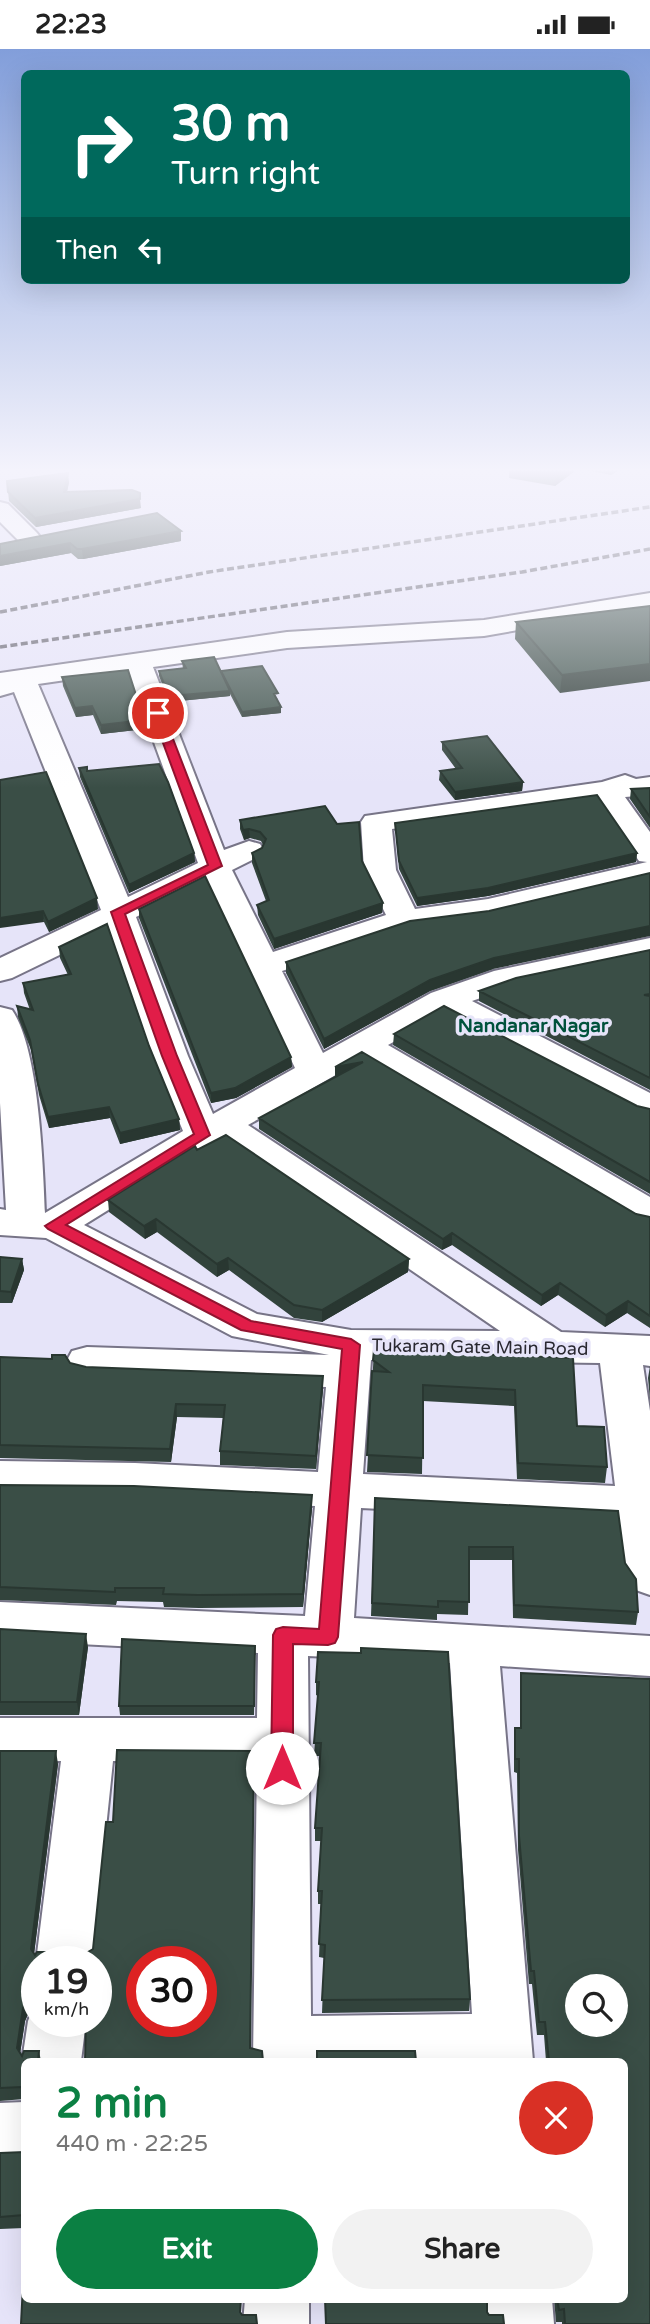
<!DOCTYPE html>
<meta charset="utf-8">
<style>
body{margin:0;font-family:"Varela Round",sans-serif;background:#f2f2f2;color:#222;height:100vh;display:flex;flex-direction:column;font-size:26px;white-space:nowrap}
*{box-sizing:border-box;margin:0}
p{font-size:23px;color:#767676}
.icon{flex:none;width:38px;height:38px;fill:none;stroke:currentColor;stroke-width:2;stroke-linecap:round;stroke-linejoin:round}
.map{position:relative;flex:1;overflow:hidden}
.side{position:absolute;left:21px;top:2009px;width:607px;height:245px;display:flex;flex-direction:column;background:#fff;border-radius:10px;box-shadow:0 7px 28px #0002}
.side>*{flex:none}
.top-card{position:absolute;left:21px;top:21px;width:609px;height:214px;border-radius:10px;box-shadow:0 7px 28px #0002;background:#00695c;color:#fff;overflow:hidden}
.buttons{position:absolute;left:565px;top:1925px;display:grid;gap:14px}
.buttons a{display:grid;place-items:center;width:63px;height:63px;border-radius:50%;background:#fff;box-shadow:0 7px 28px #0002;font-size:35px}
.speed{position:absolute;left:21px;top:1897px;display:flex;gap:14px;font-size:35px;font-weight:700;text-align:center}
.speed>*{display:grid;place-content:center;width:91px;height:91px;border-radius:50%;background:#fff;box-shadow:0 7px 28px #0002;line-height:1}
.speed small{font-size:18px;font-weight:400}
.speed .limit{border:10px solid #d22;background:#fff;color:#111}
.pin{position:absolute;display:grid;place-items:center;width:60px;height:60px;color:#fff;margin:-30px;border:4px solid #fff;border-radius:50%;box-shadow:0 2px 7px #0007}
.me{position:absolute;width:77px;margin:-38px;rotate:0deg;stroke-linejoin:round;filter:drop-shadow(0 0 5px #0008)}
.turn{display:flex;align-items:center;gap:24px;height:147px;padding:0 35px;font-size:32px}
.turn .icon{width:91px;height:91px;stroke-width:2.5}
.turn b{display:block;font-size:49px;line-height:60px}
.then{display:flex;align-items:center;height:66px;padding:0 35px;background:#0003;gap:14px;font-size:26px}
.round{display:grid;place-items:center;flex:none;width:74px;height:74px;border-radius:37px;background:#f2f2f2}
.headline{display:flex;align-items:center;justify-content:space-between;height:119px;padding:0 35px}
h1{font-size:42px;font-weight:800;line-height:52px;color:#0b8043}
.action{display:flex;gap:14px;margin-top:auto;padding:14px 35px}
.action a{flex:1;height:80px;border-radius:42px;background:#0b8043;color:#fff;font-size:28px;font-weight:800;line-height:80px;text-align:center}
.action a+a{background:#f2f2f2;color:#222}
.status{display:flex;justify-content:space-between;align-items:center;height:49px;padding:0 35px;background:#fff;direction:ltr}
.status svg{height:19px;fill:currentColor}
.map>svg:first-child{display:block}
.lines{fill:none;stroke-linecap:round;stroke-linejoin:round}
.minor-casing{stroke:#777487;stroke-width:4}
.minor{fill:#fff;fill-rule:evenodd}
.rail{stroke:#575661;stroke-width:3.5;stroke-dasharray:7 3.5;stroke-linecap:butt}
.wall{fill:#32433c;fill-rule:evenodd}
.shaded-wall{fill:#293731}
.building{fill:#3a4e46;stroke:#293731;stroke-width:2;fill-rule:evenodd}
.route{fill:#e11d48;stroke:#92132f;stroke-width:2}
.labels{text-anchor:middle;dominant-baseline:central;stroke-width:7;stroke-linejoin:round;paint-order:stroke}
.street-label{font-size:18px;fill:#292830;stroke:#e6e4f9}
.neighbourhood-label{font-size:19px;font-weight:bold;fill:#00523c;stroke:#e6e4f9}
</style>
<div class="status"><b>22:23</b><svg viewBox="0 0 49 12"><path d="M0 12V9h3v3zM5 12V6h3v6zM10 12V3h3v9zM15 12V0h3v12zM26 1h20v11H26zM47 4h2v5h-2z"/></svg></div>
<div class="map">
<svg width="650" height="2275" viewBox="0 0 650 2275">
<rect width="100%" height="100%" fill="#e6e4f9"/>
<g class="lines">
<g class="minor-casing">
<path id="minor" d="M0 453 8 455 37 484 41 489 37 494H21L0 473Z
M650 544V558L484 587 287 599 153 618 224 801 249 792 260 795 264 801 260 807 232 821 273 903 386 866 364 821 361 773 365 767 602 733 625 726 636 730 650 728V746L625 748 650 783V831L488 870 409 880 282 922 323 1004 431 944 494 922 650 889V909L515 937 472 952 650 1044V1069L637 1066 444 965 388 996 650 1148V1178L636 1174 362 1011 248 1076 561 1283 650 1287V1317L643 1316 650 1362V1546L633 1540 626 1527 619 1472 361 1459 354 1569 650 1587V1627L500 1617 533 2012H253L257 1713 113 1712 92 1913H37V1916L36 1913 61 1712 0 1713V1669H257L258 1604 0 1591V1553L305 1567 315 1457 135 1448 0 1446V1412L135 1414 318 1423 326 1338 87 1328 72 1324 66 1313 72 1302 87 1298 329 1306 232 1287 46 1189 0 1186V1160L6 1161 0 1054V958L12 961C39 1000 43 1114 45 1164L183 1082 152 1007 109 882 12 929 0 932V909L101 861 14 643 0 647V624L287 583 484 571ZM128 622 198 814 128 848 38 635ZM597 751 639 812 647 813 488 850 415 860 396 821 392 780ZM207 833 295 1019 213 1065 188 1007 136 868ZM221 1091 500 1282 351 1281 257 1265 84 1176ZM371 1311 600 1314 615 1437 363 1425ZM308 1607 450 1614 472 1965 311 1967Z
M36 1952 37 1972H86L81 2012H24V2017L22 2012 28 1972Z
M24 2053V2113L0 2114V2054Z
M245 2250H309V2275H243Z
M488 2250H552L554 2275H488Z"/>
</g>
<use href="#minor" class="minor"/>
<path class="rail" d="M0 563 209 523 650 458
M0 598 522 523 650 500"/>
</g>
<path class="wall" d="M509 421H576L555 437 509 429Z
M586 421H619L611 426Z
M7 432 69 433 67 443 141 459 36 478 9 452Z
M181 492 83 510H78L71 504 0 517V495Z
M650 557 560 644 515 590 516 573Z
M182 612 221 623 278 650H277L281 664 242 668 230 645V647L169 653 159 627V622L183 620Z
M62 628 144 671 145 680 101 685 93 666 76 668 63 637Z
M442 693 523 733 522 742 455 751 439 731 440 722 456 720 442 701Z
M79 719 87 722 194 804 195 813 129 844 80 728Z
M0 731 98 860 49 883 44 873Z
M650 739V779L630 750 631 740Z
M240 771 362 812 383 854 382 864 274 900 258 866 257 856 266 852 252 814V804L262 799 263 796 261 792 250 789 244 791 240 780Z
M395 774 637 804 636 813 488 847 417 857 399 820Z
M139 860 291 1008 292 1018 236 1049 211 1054 139 869Z
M59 898 149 997 179 1070 180 1081 120 1095 110 1069 49 1079 39 1046 31 1001 18 968 17 957 30 961 24 944 23 934 68 926 60 909Z
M650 901V1041L479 952V942Z
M286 913 493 920 430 942 324 1000 286 924Z
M394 985 637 1057 650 1060V1145L393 996Z
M335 1018 636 1165 650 1168V1279L627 1264 605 1278 558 1246 541 1257 452 1196 442 1201 259 1080V1069L335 1028Z
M197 1101 409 1210 408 1223 322 1273 294 1269 229 1221 217 1228 157 1183 145 1190 109 1163 108 1151Z
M0 1208 22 1210 24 1221 12 1254H0Z
M374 1301 573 1309 577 1377 607 1418 605 1434 517 1430 514 1357 423 1352 422 1425 367 1423Z
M0 1308 70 1314 86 1318 323 1340 316 1420 220 1416V1402L223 1369 177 1368 171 1413 0 1409Z
M650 1317V1351L648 1329Z
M0 1436 312 1459 303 1558 199 1559 164 1558 163 1553 117 1552 116 1556 0 1551Z
M375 1449 625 1514 638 1563 636 1576 513 1569 512 1511H469L468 1566 437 1565V1571L371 1567Z
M0 1580 88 1598 79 1666H0Z
M318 1603 470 1950 469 1962 322 1964 324 1909 319 1908 321 1855H318V1842L321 1792H315V1779L320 1707H314L318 1647 316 1646V1633Z
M255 1606 254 1666H120L119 1657Z
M521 1624 650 1630V2275H562V2273H556L554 2250H625V2012H546L544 1986H537L532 1935H529L518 1801 517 1724 514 1723V1692L515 1679H520V1637ZM578 1937H616V1976H578Z
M0 1702 58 1715 34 1905 37 1951 35 1949 25 1972 20 2004 22 2007 39 2002 41 2012H24V2052V2050L0 2052Z
M24 2103V2179L0 2180V2104Z"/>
<path class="shaded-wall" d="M563 421H576L555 437 556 426Z
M612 421H619L611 426Z
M68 424 69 433 65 452 64 443Z
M140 450 141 459 36 478 35 469Z
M181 482V492L83 510 82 500Z
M70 494 71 504 0 517V507Z
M650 615V632L560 644 562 626Z
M230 642V647L169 653V647Z
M92 657 93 666 76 668 75 659Z
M281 658V664L242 668V663Z
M144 671 145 680 101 685V676Z
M523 733 522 742 455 751V743Z
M249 780 250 789 244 791 243 781Z
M194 804 195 813 129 844V836Z
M637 804 636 813 488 847 417 857V849Z
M97 849 98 860 49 883 48 873Z
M383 854 382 864 274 900V890Z
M43 862 44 873 0 879V869Z
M650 877V887L493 920 430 942 324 1000V990L430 931 494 909Z
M291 1008 292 1018 236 1049 211 1054V1044Z
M363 1013 335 1029V1018Z
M109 1058 110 1069 49 1079 48 1068Z
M179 1070 180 1081 120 1095V1084Z
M156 1170 157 1183 145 1190 144 1177Z
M452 1184V1196L442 1201 443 1190Z
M228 1209 229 1221 217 1228V1215Z
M22 1210 24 1221 12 1254 11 1243Z
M409 1210 408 1223 322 1273V1261Z
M560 1234 558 1246 541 1257 542 1246Z
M628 1252 627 1264 605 1278 606 1266Z
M323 1327V1340L316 1420V1407Z
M176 1355 177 1368 171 1413 170 1400Z
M312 1446V1459L303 1558V1545Z
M86 1585 88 1598 79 1666 77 1653Z
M56 1702 58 1715 33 1913 31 1900Z
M254 1702V1716L250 2012V1999Z
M33 1937 35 1949 25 1972 19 2012 17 1999 23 1959Z"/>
<path class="building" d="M525 421H563L556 426Z
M68 424 64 443 132 441 140 444V450L35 469 8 443 7 432Z
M157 464 181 482 82 500H77L70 494 0 507V495Z
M650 557V615L562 626 516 573Z
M214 608 230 642 169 647 159 622 186 619 182 612Z
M262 617 278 644 274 645 281 658 242 663 221 622Z
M128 621 144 671 101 676 92 657 75 659 62 628Z
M487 687 523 733 455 743 440 722 462 719 442 693Z
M159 715 168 733 194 804 129 836 79 719 87 718V722Z
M46 723 97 849 48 873 43 862 0 869V731Z
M650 739V768L631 740Z
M597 746 637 804 488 839 417 849 399 812 395 774Z
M325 757 337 775 359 773 362 812 383 854 274 890 257 856 269 851 252 804 262 799 266 790 260 783 249 780 243 781 240 771Z
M650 824V877L494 909 430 931 324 990 286 913 410 872 489 862Z
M205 827 291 1008 235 1039 211 1044 139 860Z
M107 875 149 997 179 1070 120 1084 109 1058 48 1068 38 1035 30 991 17 957 33 961 23 934 71 925 59 898Z
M650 901V945L644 946 650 947V1029L479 942 516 929Z
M444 957 637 1057 650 1060V1133L394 985Z
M362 1003 636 1165 650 1168V1267L628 1252 606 1266 560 1234 542 1246 452 1184 443 1190 259 1069 363 1013 335 1018Z
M226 1086 409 1210 322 1261 294 1256 228 1209 217 1215 156 1170 144 1177 108 1151 195 1097 197 1101Z
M0 1208 22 1210 11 1243 0 1242Z
M374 1301 573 1309 577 1377 604 1378 607 1418 518 1414 515 1341 423 1336V1409L367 1406 372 1322 389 1323 373 1311Z
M52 1306H65L70 1314 86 1318 323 1327 316 1407 220 1402 225 1356 176 1355 170 1400 0 1396V1308L52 1310Z
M0 1436 134 1437 312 1446 303 1545 198 1546 163 1545 164 1539H115V1543L0 1538Z
M375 1449 618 1462 625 1514 636 1530 638 1563 514 1556 513 1498H469V1553L438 1552V1558L372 1554Z
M0 1580 86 1585 77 1653H0Z
M122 1590 255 1597 254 1657H119Z
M361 1599 448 1603 470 1950 322 1951 325 1896 319 1895 322 1842H318L322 1779H315L321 1694H314L319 1633H316L318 1603 361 1604Z
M521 1624 650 1630V2275H565L564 2260 559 2261 557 2250H625V2012H549L545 1973H539L534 1922H531L519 1787V1710H515V1679H521ZM578 1937H616V1976H578Z
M117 1701 254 1702 250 1999 262 2002 263 2012H85L86 1972H96V1913H88V1903L93 1900 106 1773H113ZM142 1913H201V1972H142Z
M0 1702H56L31 1900 35 1906 37 1903H51L50 1913H37V1945L36 1939 33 1937 23 1959 17 1999 22 2007 24 2002H39L38 2012H24V2050V2041L22 2038 0 2039Z
M317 2002H415L416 2012H317Z
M24 2103V2166L0 2168V2104Z
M24 2216V2250H241L240 2263 242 2266H256L257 2275H21Z
M325 2250H487V2263L489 2266H503L504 2275H326Z"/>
<linearGradient id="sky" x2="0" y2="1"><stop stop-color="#829eda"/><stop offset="0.57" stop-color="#f4f3fc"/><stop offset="1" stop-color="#f4f3fc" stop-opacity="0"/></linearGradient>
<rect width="650" height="739" fill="url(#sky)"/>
<path class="route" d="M154 662 163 664 222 817 125 865 177 1007 210 1086 66 1176 251 1272 351 1290 360 1296 338 1588 335 1594 328 1596 293 1595V1719L290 1725 282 1728 274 1725 271 1719 273 1586 276 1580 283 1578 319 1580 342 1300 241 1281 48 1180 45 1177 194 1085 162 1007 111 863 208 816 152 664Z"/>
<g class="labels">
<g class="street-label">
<text transform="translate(480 1298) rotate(1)">Tukaram Gate Main Road</text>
</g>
<g class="neighbourhood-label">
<text x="533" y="977">Nandanar Nagar</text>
</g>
</g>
</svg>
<div class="buttons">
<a><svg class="icon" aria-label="search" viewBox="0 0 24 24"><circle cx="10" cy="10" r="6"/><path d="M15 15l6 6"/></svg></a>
</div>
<div class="speed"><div>19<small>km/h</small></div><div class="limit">30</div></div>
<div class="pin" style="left:158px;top:664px;background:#d93025"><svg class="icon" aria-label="arrive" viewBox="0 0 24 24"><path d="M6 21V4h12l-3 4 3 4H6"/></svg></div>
<svg class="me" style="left:282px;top:1719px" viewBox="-20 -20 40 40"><circle r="19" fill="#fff"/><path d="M0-13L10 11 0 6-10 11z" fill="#e11d48"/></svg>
<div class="top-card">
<div class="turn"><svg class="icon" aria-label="right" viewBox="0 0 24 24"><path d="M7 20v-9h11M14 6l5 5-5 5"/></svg><div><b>30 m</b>Turn right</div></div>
<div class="then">Then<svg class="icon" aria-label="left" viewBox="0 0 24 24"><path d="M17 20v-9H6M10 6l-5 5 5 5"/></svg></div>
</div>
<section class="side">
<div class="headline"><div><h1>2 min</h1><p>440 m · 22:25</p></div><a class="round" style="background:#d93025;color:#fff"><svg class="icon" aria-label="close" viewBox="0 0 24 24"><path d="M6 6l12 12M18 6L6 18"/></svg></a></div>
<div class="action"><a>Exit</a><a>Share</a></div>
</section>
</div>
